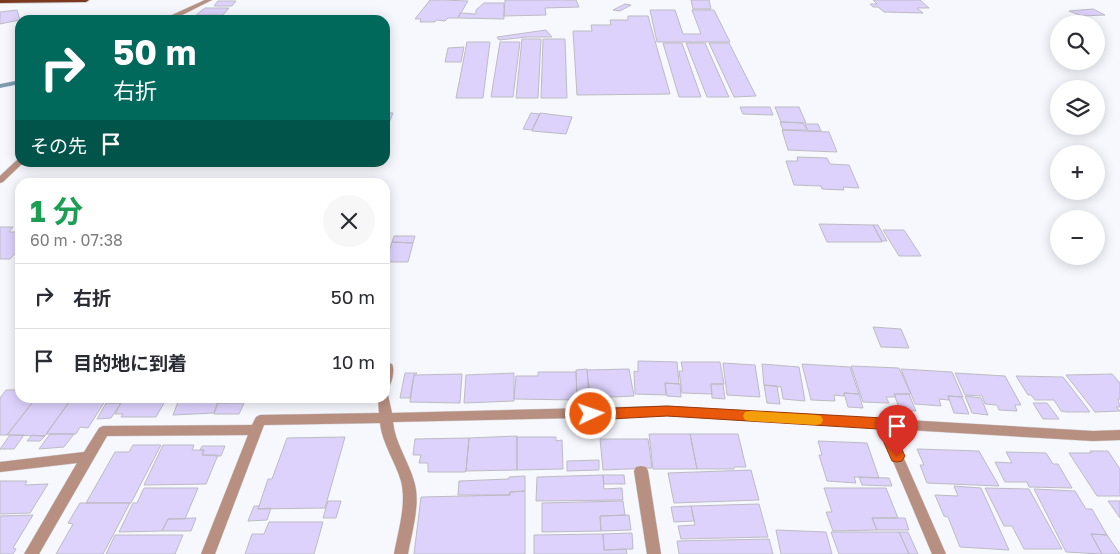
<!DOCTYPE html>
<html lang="ja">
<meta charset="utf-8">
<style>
body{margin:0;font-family:"Golos Text","Noto Sans JP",sans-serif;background:#f7f7f7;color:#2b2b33;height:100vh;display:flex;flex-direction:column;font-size:19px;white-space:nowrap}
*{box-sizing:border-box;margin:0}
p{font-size:16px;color:#7c7c81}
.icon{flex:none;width:28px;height:28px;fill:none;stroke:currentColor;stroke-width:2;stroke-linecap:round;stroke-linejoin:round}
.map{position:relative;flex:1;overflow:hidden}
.sheet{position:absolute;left:15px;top:178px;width:375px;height:225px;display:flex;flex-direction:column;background:#fff;border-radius:15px;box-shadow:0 2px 12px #0003}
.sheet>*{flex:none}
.top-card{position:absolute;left:15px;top:15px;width:375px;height:152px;border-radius:15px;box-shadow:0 2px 12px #0003;background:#00695c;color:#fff;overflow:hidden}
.controls{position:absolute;left:1050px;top:15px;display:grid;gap:10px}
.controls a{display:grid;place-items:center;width:55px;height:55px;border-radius:50%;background:#fff;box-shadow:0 2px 12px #0003;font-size:25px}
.pin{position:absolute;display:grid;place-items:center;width:42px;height:42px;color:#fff;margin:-51px -21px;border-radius:50% 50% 50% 0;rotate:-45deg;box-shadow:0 0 5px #0007}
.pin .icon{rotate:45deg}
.me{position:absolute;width:55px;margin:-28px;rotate:87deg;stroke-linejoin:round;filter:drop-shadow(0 0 4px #0008)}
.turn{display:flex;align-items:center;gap:18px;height:105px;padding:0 15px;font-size:22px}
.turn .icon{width:65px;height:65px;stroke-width:2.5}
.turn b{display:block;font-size:35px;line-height:42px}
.then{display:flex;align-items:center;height:48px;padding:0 15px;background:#0003;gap:10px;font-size:19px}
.round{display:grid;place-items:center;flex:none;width:52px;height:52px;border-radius:26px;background:#f7f7f7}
.overview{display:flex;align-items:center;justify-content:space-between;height:85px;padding:0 15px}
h1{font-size:30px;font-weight:700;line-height:38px;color:#1e9e55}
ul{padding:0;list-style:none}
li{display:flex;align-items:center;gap:15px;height:65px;padding:0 15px;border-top:1px solid #e1e1e2}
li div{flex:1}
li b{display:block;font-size:19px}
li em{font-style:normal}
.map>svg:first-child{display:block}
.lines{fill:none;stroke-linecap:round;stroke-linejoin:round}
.stream{fill:#7f9baf;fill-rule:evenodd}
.building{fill:#ddd2fc;stroke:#bdbbc2}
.street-casing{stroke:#d3d5da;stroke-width:1}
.primary-casing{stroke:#d3d5da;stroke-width:2}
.street{fill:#b89082;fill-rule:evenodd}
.primary{fill:#7c3920;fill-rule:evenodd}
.route{fill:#ea580c;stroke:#983908}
.slow{fill:#f59e0b}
</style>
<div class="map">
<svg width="1120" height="554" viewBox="0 0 1120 554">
<rect width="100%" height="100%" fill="#f6f8fe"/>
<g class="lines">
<path class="stream" d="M20 80V84L0 88V84Z"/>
</g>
<path class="building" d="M430 0H442L468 1 458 18H448L445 21 436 20 435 22H420L421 19H415Z
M505 0H576L579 7 545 8 546 15 504 16Z
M691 0H709L711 9H693Z
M873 0H920L929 8H917L923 13 884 12 878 7H873L870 4H877Z
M218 1H236L232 6H214Z
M484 3H504V19L458 18 460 13 476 14V10Z
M625 4 631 5 620 11 613 10Z
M205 8H229L223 15H196Z
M1093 9 1105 15 1082 16 1069 11Z
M17 10 20 20 0 24V12Z
M650 10H675L683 34H701L692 10H714L730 42H657Z
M628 16H648L670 94 577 95 573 31H592L591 25H611L610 20H628Z
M546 30 552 37H527L499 40 497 37Z
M522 39H541L538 98H516Z
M543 39H565L567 98H541Z
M467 42H490L483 98H456Z
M500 42H520L513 97H491Z
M663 43H682L701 97H679Z
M686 43H705L729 97H707Z
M709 43H729L756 96 734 97Z
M464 47 461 62H445L448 48Z
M740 107H770L773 115 743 114Z
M775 107H799L806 123 781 122Z
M385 113H393L389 123H385Z
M531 113 540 114 532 130 523 129Z
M540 113 572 117 566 134 532 131Z
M780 122 803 123 807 130H783Z
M805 124H818L821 131H808Z
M782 130 829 132 837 152 788 150Z
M797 157 827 158 830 164 849 165 859 188 843 187 844 190 822 189 821 186 794 185 786 161H798Z
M819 224 873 225 882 242H827Z
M873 225H878L887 241H882Z
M0 227H13L9 232H20V248L10 259H0Z
M883 230H904L921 256H899Z
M394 236H415L413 243 392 242Z
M392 242 413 243 408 262H386Z
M873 327 901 329 909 348 881 347Z
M638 361 677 362 679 384 665 383 666 395 635 394 634 371 638 372Z
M681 362H720L724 384H711L712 394 682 393 679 371H683Z
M723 363 755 365 760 397 727 395Z
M762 364 799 367 805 401 783 399 781 387 764 385Z
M802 364 850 367 859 394 844 393V396L834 395 835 401 811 400Z
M851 366 899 368 911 394H894L896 397H886L889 403 863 402Z
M587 369 589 398 577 399 576 370Z
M629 369 634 396 590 398 587 370Z
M901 369 952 372 963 397 948 396 949 400 939 399 941 406 915 404Z
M538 372H576L577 400 514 399 516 376H538Z
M405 373H417L414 375 410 398H400Z
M514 373V401L464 403 466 375Z
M955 373 1005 376 1021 405H1015L1017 411 999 410 997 405 985 404 982 396 965 395Z
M462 374 460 403 410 402 414 375Z
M1112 374 1120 383V399H1118L1120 407H1116L1120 411 1095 412 1066 375Z
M1016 376 1063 377 1090 412H1066L1061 411 1054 400H1035L1031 395H1028Z
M665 383 680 384 681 397 667 396Z
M711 384H723L725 399 712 398Z
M764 385 777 386 780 404 767 403Z
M6 390H20V398H36L7 435H0V398Z
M844 393 859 394 863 408 848 407Z
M894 394H909L916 411 900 410Z
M948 396 962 397 969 414 954 413Z
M965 396 981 398 988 415 972 413Z
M36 398H72L45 436 7 435Z
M72 398H107L88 428 80 427 76 434H46Z
M109 398H167L156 417H121L123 414H115L121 403H106Z
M171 398H219L214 413 173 415 178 402H169Z
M221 398H278H258L256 402 218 403Z
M283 398H311L310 401H282Z
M106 403H121L111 418 97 419Z
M218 403H244L239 414H214Z
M1033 403H1047L1059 419H1043Z
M50 434H74L64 447 39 449Z
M649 434H690L697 469H653Z
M690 434H738L746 467H734V469H697Z
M10 435H24L14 449H0Z
M32 435 45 436 40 441H27Z
M517 436V470L466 471 469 438Z
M345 437 325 508 258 509 268 479H272L287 438Z
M517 437H556V441L562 440 563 469 517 470Z
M469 438 466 471 465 472H428V463H419L421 455H413L415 439Z
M600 439H648L652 468 603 470Z
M818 441 867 443 879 478 854 477 856 483 827 481 819 455H822Z
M133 445H161L131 503H86L115 452H129Z
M163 445H194L192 450H204L202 455H218L206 484 144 485Z
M202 446H225L221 456H218L202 455 204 450H200Z
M917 449 979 451 999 486 927 483 920 465H924Z
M1090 451H1108L1120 469V496H1097L1069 453H1091Z
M1006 452 1046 453 1053 464H1058L1072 488 1029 487 1027 482H1005L995 462 1012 463Z
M599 460V470L567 471V461Z
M751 470 759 500 674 503 668 473Z
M603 475H624L625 484H604Z
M603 475 604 489 622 488 623 500 536 501 537 477Z
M525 476V491L510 492V495H458L459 481 509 479V477Z
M859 477 889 478 892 486 862 485Z
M0 481H27L25 485 48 484 30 513 0 514Z
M954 486 981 488 1009 550 960 547 948 517 944 516 935 495 958 496Z
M144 488H198L185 519H168L162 531 119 532 133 503H137Z
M824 488H886L898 518H872L877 530 833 531 826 512H832Z
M985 488 1029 489 1062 549H1024L1012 526H1004Z
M1034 489 1075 491 1086 509H1092L1107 535 1091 534 1102 554 1066 552Z
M525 491V554H414L421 497 510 495V492Z
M328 501H341L336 518H323Z
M623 501 625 515 600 516 601 531 542 532V503Z
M1108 501H1120V518Z
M80 503H130L103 554H56L73 524 68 523Z
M759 504 768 537 681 539 678 526 695 525 691 506Z
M254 506H259L258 509 271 508 267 520 248 521Z
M691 506 694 521 674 522 671 507Z
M33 515 13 548 16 549 13 554H0V516Z
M629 515 631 530 601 531 600 516Z
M196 518 191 531H162L168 519Z
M872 518H905L909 530H877Z
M269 522H323L314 554H245L252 534H264Z
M776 530 826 532 832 554H781Z
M831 532H899L909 554H839Z
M899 532H908L918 554H909Z
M632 533 633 549 604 550 603 534Z
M603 534 604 550 626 549 627 554H534V535Z
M1091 534 1107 535 1120 554H1102Z
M115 535H183L175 554H106Z
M769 539 773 554H679L677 541Z"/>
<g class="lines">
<g class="street-casing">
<path id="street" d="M205 0H212L172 20H166L170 16Z
M17 160H20V162H24L3 182 0 183V176Z
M388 363 392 364C395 370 392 382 389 387L385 388V364Z
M385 394 388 395 392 413 667 406 1093 431 1120 430V440L1093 441 891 429 946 554H932L879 428 667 416 393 422C395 443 408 460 414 481 421 503 412 531 408 554H394C398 531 407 504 401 481 395 461 382 443 380 423L264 425 215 554H201L248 435 107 436 39 554H24L77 463 0 472V462L84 452 99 428 103 426 252 425 256 417 260 415 379 413 378 398H385Z
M641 466 646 467 648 471 661 554H647L634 471 636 467Z"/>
</g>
<g class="primary-casing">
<path id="primary" d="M0 0H89L86 2 0 3Z"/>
</g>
<use href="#street" class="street"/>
<use href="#primary" class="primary"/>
</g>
<path class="route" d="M667 406 883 418 888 420 905 456 902 461 897 462 892 461 878 429 667 416 591 420 586 418 584 414 586 411 591 409Z"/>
<path class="slow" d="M750 411 816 415 821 416 823 420 821 424 816 425 750 421 745 420 743 416 745 412Z"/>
</svg>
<div class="controls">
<a><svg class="icon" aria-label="search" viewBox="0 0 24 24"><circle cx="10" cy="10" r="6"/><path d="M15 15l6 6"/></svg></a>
<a><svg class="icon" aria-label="layers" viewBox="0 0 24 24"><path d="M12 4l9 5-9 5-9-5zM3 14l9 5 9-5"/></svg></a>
<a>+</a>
<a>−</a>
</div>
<div class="pin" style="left:897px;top:456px;background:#d93025"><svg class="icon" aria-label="arrive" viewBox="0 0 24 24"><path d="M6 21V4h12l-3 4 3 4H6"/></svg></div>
<svg class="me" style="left:591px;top:414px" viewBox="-20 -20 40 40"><circle r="17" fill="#ea580c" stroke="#fff" stroke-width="3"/><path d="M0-11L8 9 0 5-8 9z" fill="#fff"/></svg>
<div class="top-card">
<div class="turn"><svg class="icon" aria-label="right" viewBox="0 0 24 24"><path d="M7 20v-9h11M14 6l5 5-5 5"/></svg><div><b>50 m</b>右折</div></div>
<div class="then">その先<svg class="icon" aria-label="arrive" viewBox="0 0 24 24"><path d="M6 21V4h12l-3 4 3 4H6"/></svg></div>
</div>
<section class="sheet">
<div class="overview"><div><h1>1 分</h1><p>60 m · 07:38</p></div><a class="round"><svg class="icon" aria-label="close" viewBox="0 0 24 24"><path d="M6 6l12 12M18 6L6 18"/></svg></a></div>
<ul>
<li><svg class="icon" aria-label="right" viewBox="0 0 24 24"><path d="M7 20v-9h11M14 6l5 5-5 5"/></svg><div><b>右折</b></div><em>50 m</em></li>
<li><svg class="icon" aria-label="arrive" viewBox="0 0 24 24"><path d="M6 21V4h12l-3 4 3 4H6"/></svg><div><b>目的地に到着</b></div><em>10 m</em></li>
</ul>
</section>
</div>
